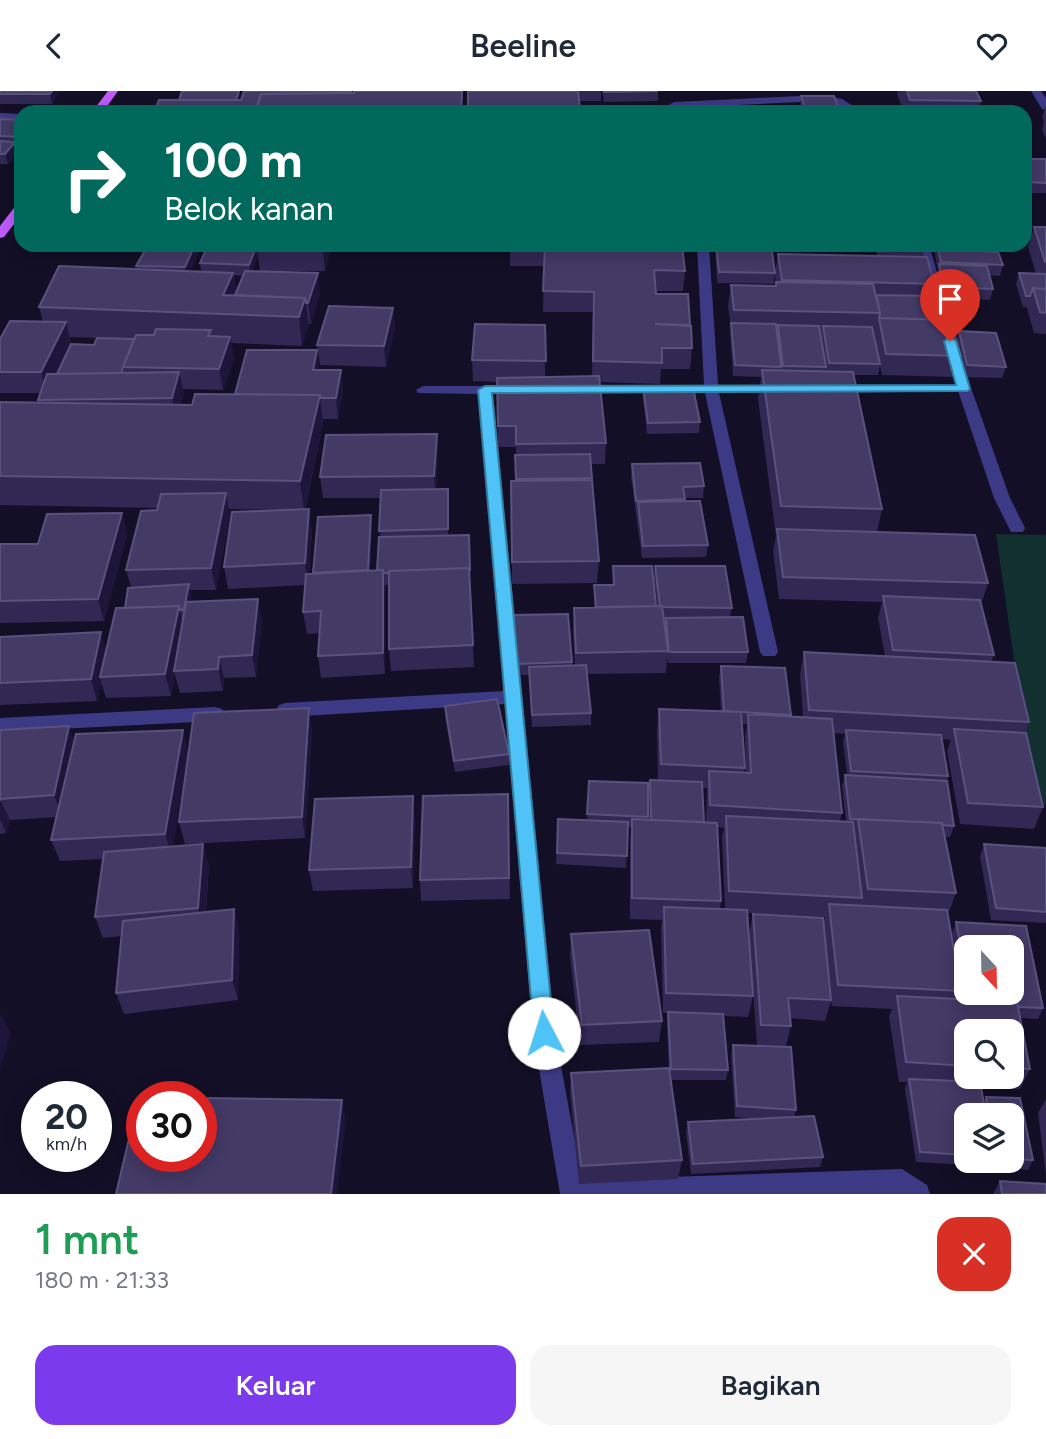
<!DOCTYPE html>
<html lang="id">
<meta charset="utf-8">
<style>
body{margin:0;font-family:Figtree,sans-serif;background:#f6f6f7;color:#1f2937;height:100vh;display:flex;flex-direction:column;font-size:26px;white-space:nowrap}
*{box-sizing:border-box;margin:0}
p{font-size:23px;color:#747a83}
.icon{flex:none;width:38px;height:38px;fill:none;stroke:currentColor;stroke-width:2;stroke-linecap:round;stroke-linejoin:round}
.map{position:relative;height:1103px;overflow:hidden}
.details{display:flex;flex-direction:column;background:#fff;flex:1}
.details>*{flex:none}
.banner{position:absolute;left:14px;top:14px;width:1018px;height:147px;border-radius:21px;box-shadow:0 4px 18px #0003;background:#00695c;color:#fff;overflow:hidden}
.needle{width:46px;rotate:158deg}
.fabs{position:absolute;left:954px;top:844px;display:grid;gap:14px}
.fabs a{display:grid;place-items:center;width:70px;height:70px;border-radius:14px;background:#fff;box-shadow:0 4px 18px #0003;font-size:35px}
.speed{position:absolute;left:21px;top:990px;display:flex;gap:14px;font-size:35px;font-weight:700;text-align:center}
.speed>*{display:grid;place-content:center;width:91px;height:91px;border-radius:50%;background:#fff;box-shadow:0 4px 18px #0003;line-height:1}
.speed small{font-size:18px;font-weight:400}
.speed .limit{border:10px solid #d22;background:#fff;color:#111}
.pin{position:absolute;display:grid;place-items:center;width:60px;height:60px;color:#fff;margin:-72px -30px;border-radius:50% 50% 50% 0;rotate:-45deg;box-shadow:0 0 7px #0007}
.pin .icon{rotate:45deg}
.me{position:absolute;width:77px;margin:-38px;rotate:355deg;stroke-linejoin:round;filter:drop-shadow(0 0 5px #0008)}
.turn{display:flex;align-items:center;gap:24px;height:147px;padding:0 35px;font-size:32px}
.turn .icon{width:91px;height:91px;stroke-width:2.5}
.turn b{display:block;font-size:49px;line-height:60px}
.round{display:grid;place-items:center;flex:none;width:74px;height:74px;border-radius:21px;background:#f6f6f7}
.headline{display:flex;align-items:center;justify-content:space-between;height:119px;padding:0 35px}
h1{font-size:42px;font-weight:600;line-height:52px;color:#1e9e55}
.action{display:flex;gap:14px;margin-top:auto;padding:14px 35px}
.action a{flex:1;height:80px;border-radius:21px;background:#7c3aed;color:#fff;font-size:28px;font-weight:600;line-height:80px;text-align:center}
.action a+a{background:#f6f6f7;color:#1f2937}
header{display:flex;justify-content:space-between;align-items:center;height:91px;padding:0 35px;background:#fff;font-size:32px;font-weight:600}
.map>svg:first-child{display:block}
.green{fill:#12302f}
.lines{fill:none;stroke-linecap:round;stroke-linejoin:round}
.lane{fill:#3d3a85;fill-rule:evenodd}
.street{fill:#3d3a85;fill-rule:evenodd}
.primary{fill:#c25bff;fill-rule:evenodd}
.wall{fill:#312854;fill-rule:evenodd}
.shaded-wall{fill:#1d163a}
.building{fill:#433a66;stroke:#5a527e;stroke-width:2}
.route{fill:#4fc3f7;stroke:#337fa1;stroke-width:2}
</style>
<header><svg class="icon" aria-label="back" viewBox="0 0 24 24"><path d="M15 5l-7 7 7 7"/></svg>Beeline<svg class="icon" aria-label="heart" viewBox="0 0 24 24"><path d="M12 20l-8-8c-3-5 5-10 8-4 3-6 11-1 8 4z"/></svg></header>
<div class="map">
<svg width="1046" height="1103" viewBox="0 0 1046 1103">
<rect width="100%" height="100%" fill="#130f26"/>
<path class="green" d="M996 443 1046 444V714L1035 715Z"/>
<g class="lines">
<path class="lane" d="M964 293 971 297 1010 407 1025 437 1023 441H1011L994 407 957 297Z"/>
<path class="street" d="M1031 0H1041L1046 7V19L1042 18Z
M822 4 842 8 863 21C848 21 837 13 822 10L674 17 669 14 674 11Z
M0 22 21 23V29L0 28Z
M697 154H709L718 294H780L787 298 780 302H719L778 561 775 565H763L760 561 705 302H577L570 298 577 294H704Z
M917 154H929L951 228 949 231 944 232 937 228Z
M952 251 959 255 971 297 969 300 833 302 826 298 833 294 956 293 945 255Z
M423 295H497L504 299 502 302 493 303 555 942 582 1089 902 1078 927 1094 930 1103H560L533 942 505 613 285 626 279 624 276 619 279 614 285 612 504 600 478 303 418 302 416 299Z
M215 616 222 618 224 623 222 628 215 630 0 641V627Z"/>
<path class="primary" d="M108 0H118L103 21H92Z
M21 112V124L4 146 0 147V135L17 113Z"/>
</g>
<path class="wall" d="M0 0H60L52 13H0Z
M468 0H601V10H579L580 21H468Z
M602 0H658V10L604 11Z
M898 0H976L981 10 978 21H904L897 3Z
M801 5 840 21H728L729 17H800Z
M1045 16H1046V48L1042 39 1044 30 1042 26Z
M0 28 21 29V56H17L18 61 8 73H0Z
M1026 68H1046V102H1026Z
M1034 136H1046V243L1034 242 1027 218V216H1023L1016 193 1019 182 1036 183 1028 156Z
M208 154H332L325 180H260L258 165 252 180 320 202 311 233H308L302 255 231 252 234 267 223 299 183 298 184 302 180 314H192L320 279H341L343 300 338 328H323V333L305 418 312 440 309 482H313L372 435 370 479H377L380 446 381 407H323L320 386 437 343 438 365 436 398 449 409 448 444H469L470 491 474 576 391 580 389 558V494H385V583L321 587 318 565 319 542 307 543 303 521 305 494 228 498 224 476 284 419 229 418 230 424 216 499H190L191 505 190 511 262 530 256 586 224 587 223 600 180 602 175 584 171 605 106 607 101 591 97 610 0 614V546L106 559 125 517 131 496 126 479 158 417 0 414V311L38 312V309L40 302H0V248L43 231 39 216 137 178 136 175 200 159 190 180H201L200 172ZM234 184 243 185 236 200ZM70 246 124 248 94 254 71 253Z
M510 154H682L685 180 683 200H656V203H688L692 257 690 278H661L660 293 599 291 606 352 605 373H591L599 470 597 492 512 493 511 390H516V356H498L497 291 473 290 472 269 545 234V286L592 285 593 221H543L544 175H510Z
M715 154H771L775 182 778 163 877 165 875 154H857H925L923 166H927L934 193 931 205H938L945 229H950L956 251 959 240 996 242 1006 276 1002 287 964 286 960 267 955 286 882 284 880 275 878 284H853L882 418 877 441 975 444 988 492 981 514 994 564 991 571 1015 572 1029 631 1025 642H1026L1043 716 1034 738 960 733 947 660 951 649 941 648 948 685 947 690 954 735 950 746H945L956 802 948 823 961 900 958 908H964L952 842 956 831 1026 835 1043 917 1038 928 1020 927 1030 978 1020 998 981 996 983 1010 986 1006 1020 1007 1033 1069 1028 1079 992 1076 990 1070 988 1075 916 1071 905 998 907 991H899L889 925 892 918 832 915 831 910 825 930 790 927 791 935 786 955 757 954 749 844 753 823 823 827V833L825 826 747 822 753 905 748 926 724 925 728 979 726 989H670L682 1069 678 1088 579 1093 570 1002 571 982 669 977V982L667 932 668 922H663L661 837 662 829 630 828V750L631 737 628 736 626 777 556 773 558 728 587 729 589 690 648 692V729H649L650 689 658 690 657 640 659 618 721 620 719 586 721 575 785 577 790 625 803 626 800 583 804 561 885 565 878 527 882 511 779 508 773 460 776 445 758 308 761 286 733 285 730 243 731 236 728 215 731 194 775 195 776 191 775 183 774 193 717 192ZM742 633H747L745 645 746 682H744L745 677ZM834 642 845 643 843 650 847 684H845L842 695 846 731 840 730 842 722ZM702 697H707L706 731H704ZM717 736 724 737 722 746 725 818H720L721 810ZM966 856H1012V901H966ZM966 940H1012V985H966ZM966 1024H1012V1069H966Z
M933 154H988L989 160 1003 174 1000 185 989 184 993 198 990 209 941 206 936 184 938 179Z
M393 217 395 237 386 276 320 274 317 254Z
M643 296 700 331 699 342 647 343 643 308Z
M632 373 704 395 703 407H685V410L708 454 706 466 642 467 631 385Z
M122 422 127 444 104 530 0 532V453H38Z
M613 475 656 515H657L654 487 655 475 732 517 730 526 748 561 746 572H668L667 566 666 582 587 583 591 622V634L532 636 529 584H516L514 536 572 571V575H575L573 539 574 517 594 516V494H613Z
M445 615 509 663V674L455 681 445 627Z
M0 639 74 651 188 661 173 755 209 774 206 821 239 839 238 909 124 923 116 902 122 845 103 847 95 826 103 768 60 770 51 749 57 726 10 729 6 742 0 743Z
M312 639 305 747 185 753 179 731Z
M508 703 510 808 421 810 420 789Z
M415 726 413 797 313 800 309 779Z
M984 753 1046 757V832L991 829 980 765Z
M571 843 662 930 659 951 580 954 570 864Z
M733 954 796 1019 794 1026 823 1066 820 1076 691 1083 686 1041 688 1031 761 1028 735 1026 731 965Z
M1046 1008V1084L1038 1022Z
M1000 1090 1046 1103H993Z"/>
<path class="shaded-wall" d="M52 0H60L52 13 50 3Z
M239 0 241 8 235 15Z
M462 0H463V21H461Z
M15 51 18 61 8 73 5 63Z
M195 154H199L200 159 187 187 185 176Z
M257 154H260L257 159 258 165 250 185 249 174Z
M325 154H332L325 180 323 160Z
M233 182 238 210 223 204Z
M318 182 320 202 311 233 308 212Z
M305 207 309 235 302 255 299 226Z
M393 217 395 237 386 276 384 255Z
M66 231 71 252 47 302 41 281Z
M230 246 234 267 223 299 219 278Z
M317 259 320 280 313 279Z
M341 279 343 300 338 328 336 307Z
M179 281 184 302 177 328 172 307Z
M320 304 323 333 304 419 300 390Z
M437 343 438 365 435 406 434 385Z
M226 402 230 424 216 499 211 477Z
M309 418 312 440 308 494 305 472Z
M122 422 127 444 104 530 98 508Z
M371 424 372 435 370 492 368 481Z
M383 479 385 501V583L383 562Z
M189 493 191 505 188 530 185 518Z
M258 508 262 530 256 586 252 564Z
M179 515 184 537 174 580 175 584 171 605 165 583Z
M101 541 107 563 100 586 101 591 97 610 91 588Z
M219 566 224 587 223 600 218 578Z
M309 617 312 639 305 747 302 726Z
M69 635 76 656 62 726 54 704Z
M183 639 188 661 172 765 165 743Z
M413 705 415 726 413 797 411 776Z
M0 708 10 729 6 742 0 728Z
M203 753 209 774 204 838 198 817Z
M234 818 239 839 238 909 232 889Z
M1 923 11 943 0 978V926Z
M342 1009 346 1029 337 1103H331Z"/>
<path class="building" d="M0 0H52L50 3H0Z
M182 0H239L236 9H179Z
M244 0H351V2L261 3 255 21H154L159 9H241Z
M354 0H462L461 21H256L261 3 354 2Z
M468 0H578L580 19 517 20V21H468Z
M604 0H658L604 1Z
M907 0H976L981 10 910 9Z
M801 5H834L840 21H806Z
M729 17H804L805 21H729Z
M0 28 21 29V46L0 45Z
M0 50 15 51 5 63H0Z
M1026 68H1046V92L1026 91Z
M1034 136H1046V171H1045Z
M148 154H195L185 176 136 175Z
M208 154H257L249 174 200 172Z
M259 154H325L323 160 257 159Z
M510 154H682L685 180 654 179 656 203H688L690 234 655 233 691 235 692 257H662V272L593 270 594 201 543 200 545 155Z
M716 154H771L775 182 719 181Z
M938 154H988L989 158 938 156Z
M938 158 998 161 1003 174 941 171Z
M778 163 927 166 934 193 782 189Z
M939 173 987 175 993 198 944 196Z
M59 175 233 182 223 204 305 207 299 226 39 216Z
M245 180 318 182 308 212H306L305 207 235 204Z
M1019 182 1046 183V198L1033 197 1030 205H1026Z
M776 191 873 193 880 222 734 219 731 194 776 195Z
M1033 197 1046 198V222L1040 221Z
M876 204 938 205 945 229 879 227 880 222Z
M329 215 393 217 384 255 317 254Z
M879 227 950 229 961 265 886 263Z
M10 230 66 231 41 281H0V248Z
M731 232 776 233 781 276 735 274Z
M475 233 545 234 546 270 472 269Z
M778 234 819 235 826 276 783 275Z
M823 235 872 236 880 273 829 272Z
M156 238 211 239 208 245 230 246 219 278 123 276 136 244H154Z
M959 240 996 242 1006 276 967 274Z
M97 247 134 248 121 282 57 283 71 253 94 254Z
M247 259H317L313 279H341L336 307H320V304L235 303Z
M762 279 853 281 882 418 781 415Z
M179 281 172 307 38 309 47 283Z
M599 285 606 352 516 353V335H498L497 287Z
M643 296H693L700 331 648 332Z
M195 303 320 304 300 390 0 385V311L192 314Z
M437 343 434 385 320 386 326 344Z
M590 363 592 387 516 388 515 364Z
M700 372 704 395 683 396 685 408 636 410 632 373Z
M592 389 599 470 512 471 511 390Z
M448 398V438L379 440 381 399Z
M226 402 211 477 126 479 141 420 157 419 161 403Z
M700 410 708 454 643 455 638 411Z
M309 418 305 472 224 476 232 421Z
M122 422 98 508 0 510V453H38L47 423Z
M371 424 368 479 313 482 318 426Z
M777 438 975 444 988 492 783 486Z
M469 444 470 479H469V477L389 480V482H383V479H377L379 446Z
M613 475H652L656 515 596 516 594 494H614Z
M655 475H725L732 517 662 516V515H660Z
M469 477 473 554 389 558V480Z
M383 479V562L318 565 321 520 303 521 306 483Z
M189 493 184 518 179 519V515L125 517 128 497Z
M883 505 980 509 994 564 893 559Z
M258 508 252 564 219 566 218 578 174 580 186 511Z
M179 515 165 583 100 586 116 517Z
M662 515 668 560 576 562 574 517Z
M568 523 572 571 516 573 514 524Z
M743 526 748 561H669L666 527Z
M101 541 91 588 0 592V546Z
M804 561 1015 572 1029 631 809 619Z
M586 574 591 622 532 624 529 576Z
M721 575 785 577 791 624 724 620Z
M497 608 509 663 454 670 445 615Z
M309 617 302 726 179 731 194 622Z
M659 618 741 621 745 677 661 673Z
M748 623 832 628 842 722 710 714 709 680 751 682Z
M69 635 54 704 0 708V710V639Z
M954 638 1026 642 1043 716 968 712Z
M183 639 165 743 51 749 76 643Z
M846 639 941 644 948 685 851 680Z
M845 684 947 690 954 735 942 734V732L850 728Z
M650 689 702 691 704 731 651 729Z
M589 690 648 692V726L587 723Z
M508 703 509 787 420 789 423 705Z
M413 705 411 776 309 779 315 708Z
M726 725 853 731 862 807 729 800Z
M558 728 628 731 627 765 557 762Z
M632 728 717 732 721 810 632 807Z
M858 728 942 732 956 802 868 798Z
M203 753 198 817 95 826 104 761Z
M984 753 1046 757V821L996 817Z
M829 813 947 819 961 900 838 894Z
M664 816 747 819 753 905 666 902Z
M234 818 232 889 116 902 123 830Z
M753 823 823 827 831 909 788 907 791 935 761 934Z
M956 831 1026 835 1043 917 1018 916 1017 911 971 908 969 901H1012V856H966V884Z
M649 839 662 930 582 934 571 843Z
M897 905 1017 911 1030 978 1012 977V940H966V975L906 971Z
M668 921 723 923 728 979 671 978Z
M733 954 791 956 796 1019 737 1015Z
M669 977 682 1069 581 1075 571 982Z
M909 988 980 991 986 1024H966V1064L920 1061Z
M139 1005 181 1006H142V1066H201V1007L342 1009 331 1103H116Z
M986 1006 1020 1007 1033 1069 1012 1068V1024H989Z
M814 1025 823 1066 693 1073 688 1031Z
M1000 1090 1046 1093V1103H1002Z"/>
<path class="route" d="M950 246 956 250 970 298 968 300 492 302 554 942 551 949 544 951 537 949 534 942 478 299 485 295 956 294 944 250Z"/>
</svg>
<div class="fabs">
<a><svg class="needle" viewBox="-14 -14 28 28"><path d="M0-13l5 13h-10z" fill="#e53935"/><path d="M0 13l5-13h-10z" fill="#747a83"/></svg></a>
<a><svg class="icon" aria-label="search" viewBox="0 0 24 24"><circle cx="10" cy="10" r="6"/><path d="M15 15l6 6"/></svg></a>
<a><svg class="icon" aria-label="layers" viewBox="0 0 24 24"><path d="M12 4l9 5-9 5-9-5zM3 14l9 5 9-5"/></svg></a>
</div>
<div class="speed"><div>20<small>km/h</small></div><div class="limit">30</div></div>
<div class="pin" style="left:950px;top:250px;background:#d93025"><svg class="icon" aria-label="arrive" viewBox="0 0 24 24"><path d="M6 21V4h12l-3 4 3 4H6"/></svg></div>
<svg class="me" style="left:544px;top:942px" viewBox="-20 -20 40 40"><circle r="19" fill="#fff"/><path d="M0-13L10 11 0 6-10 11z" fill="#4fc3f7"/></svg>
<div class="banner">
<div class="turn"><svg class="icon" aria-label="right" viewBox="0 0 24 24"><path d="M7 20v-9h11M14 6l5 5-5 5"/></svg><div><b>100 m</b>Belok kanan</div></div>
</div>
</div>
<section class="details">
<div class="headline"><div><h1>1 mnt</h1><p>180 m · 21:33</p></div><a class="round" style="background:#d93025;color:#fff"><svg class="icon" aria-label="close" viewBox="0 0 24 24"><path d="M6 6l12 12M18 6L6 18"/></svg></a></div>
<div class="action"><a>Keluar</a><a>Bagikan</a></div>
</section>
